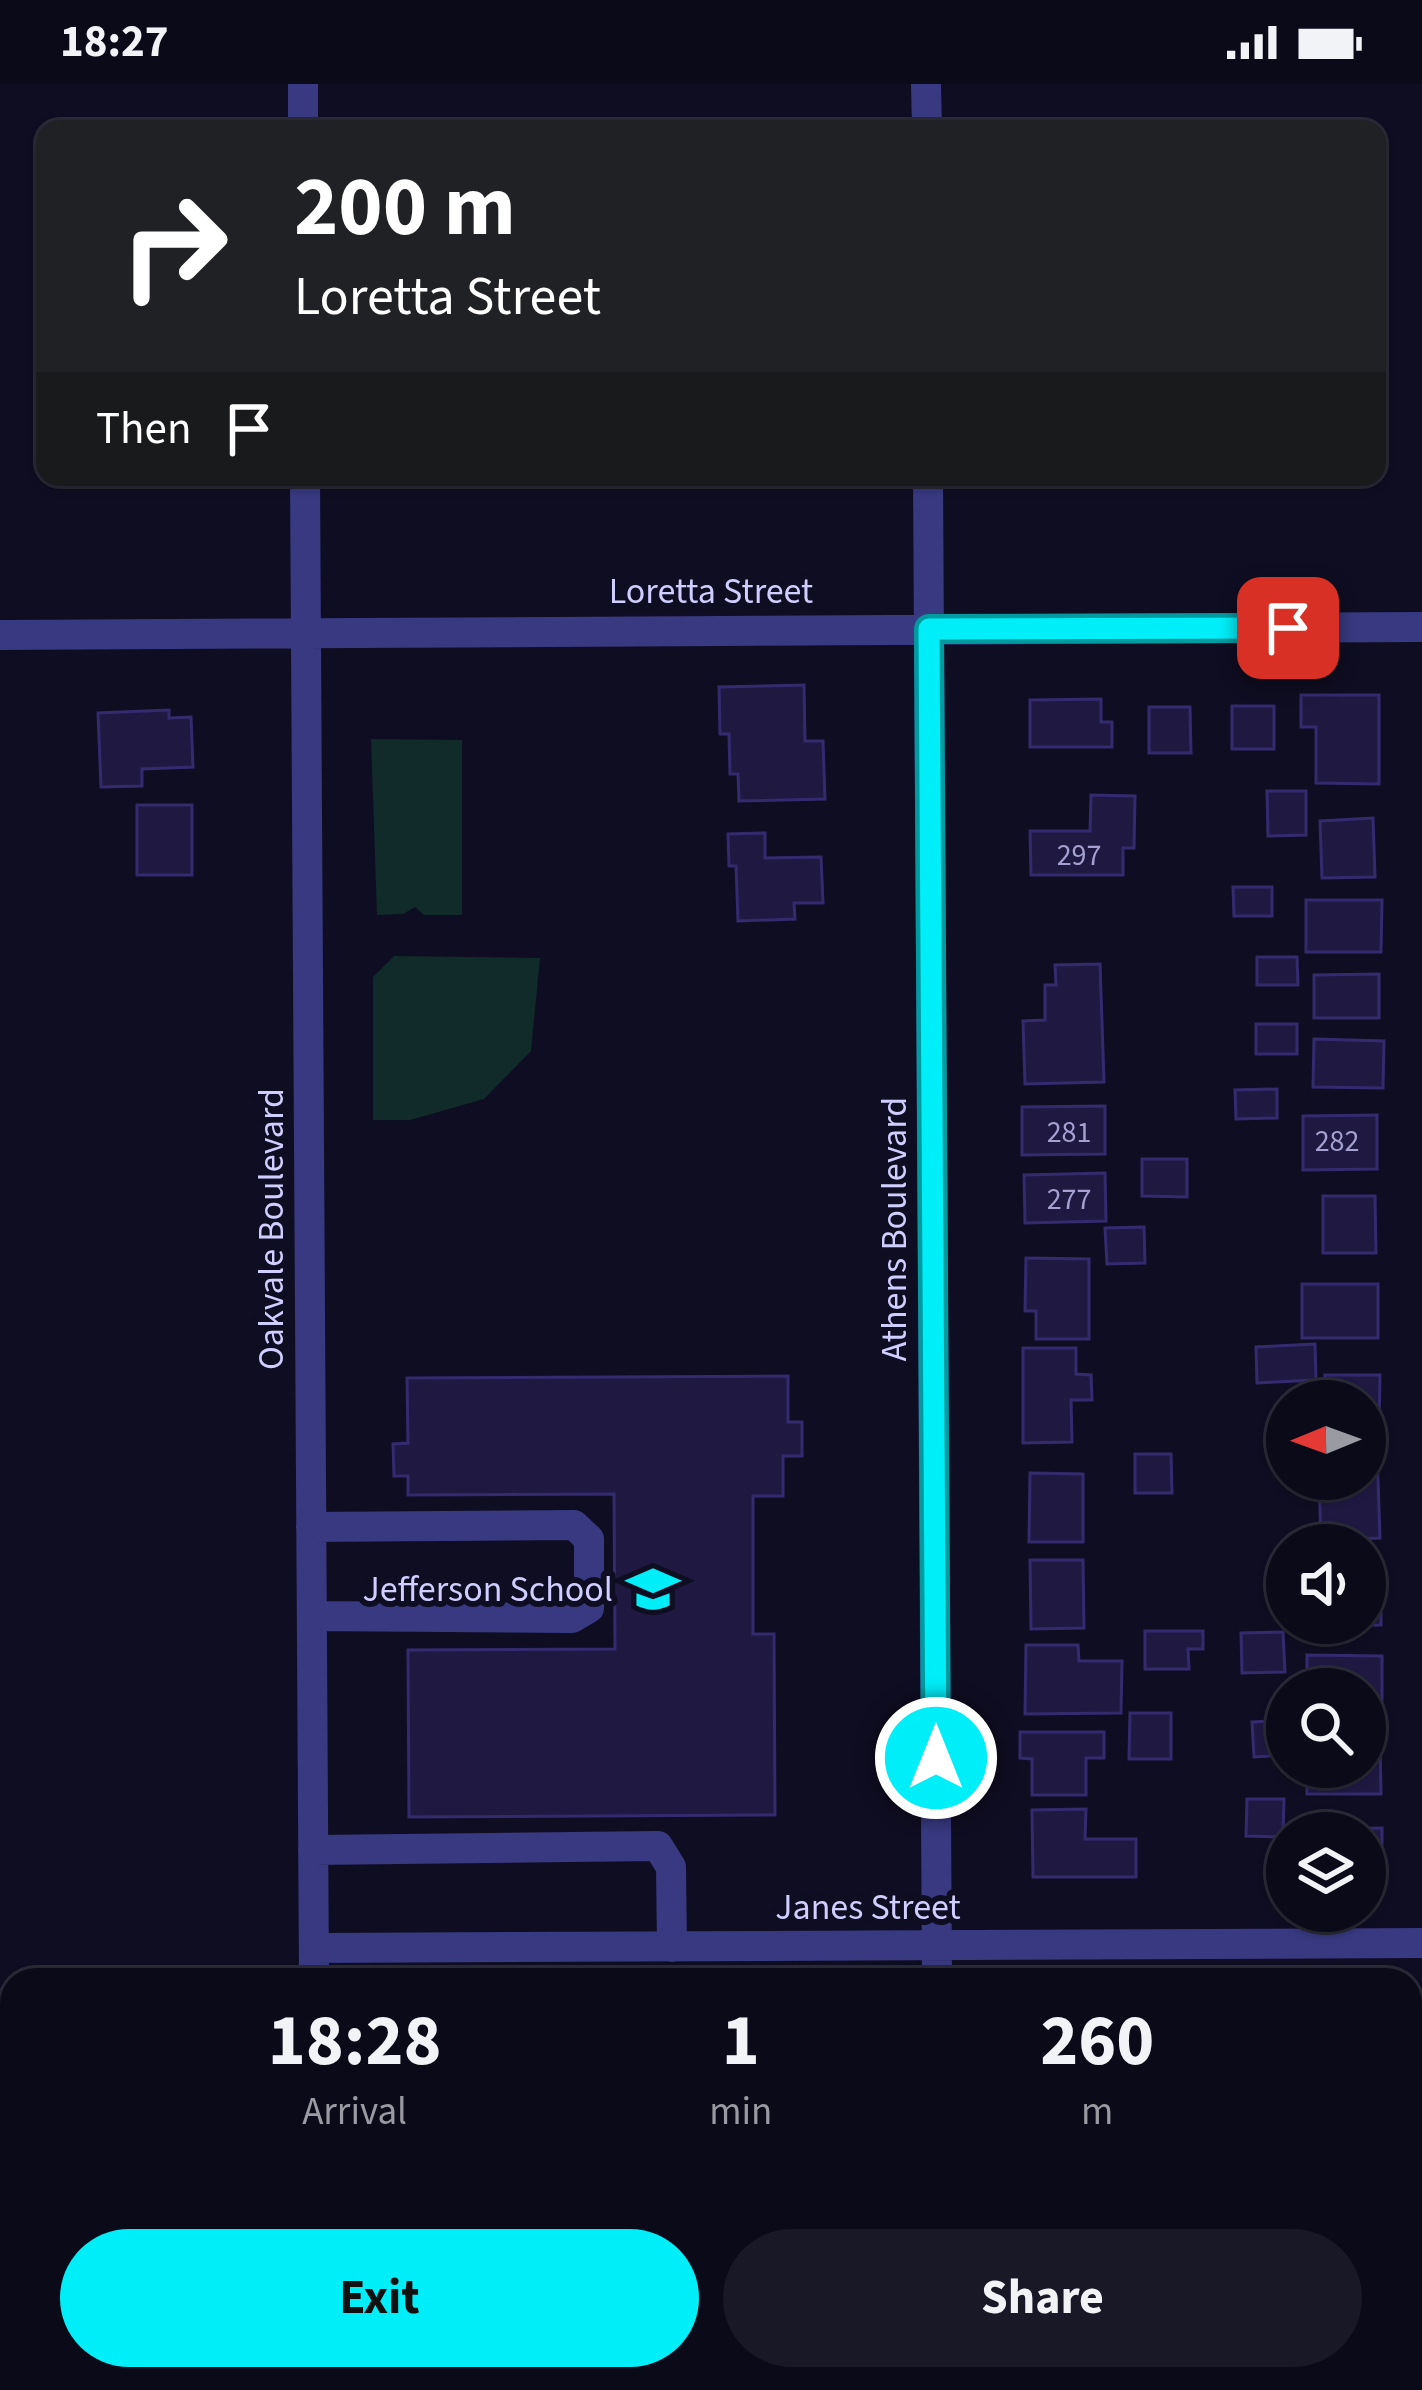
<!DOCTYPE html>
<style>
body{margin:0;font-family:"Source Sans 3",sans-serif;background:#191826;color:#f1f3f6;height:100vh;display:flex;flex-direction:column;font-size:45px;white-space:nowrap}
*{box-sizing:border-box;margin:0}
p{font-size:39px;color:#9a9aa2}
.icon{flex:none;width:66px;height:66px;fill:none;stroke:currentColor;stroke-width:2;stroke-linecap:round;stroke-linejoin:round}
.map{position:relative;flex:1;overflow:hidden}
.side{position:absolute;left:0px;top:1884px;width:1422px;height:423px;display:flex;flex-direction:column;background:#0b0a19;border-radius:36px 36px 0 0;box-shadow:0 3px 9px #0004,0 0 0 3px #2b2b38}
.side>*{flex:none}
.banner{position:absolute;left:36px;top:36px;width:1350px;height:366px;border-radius:24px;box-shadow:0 3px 9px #0004,0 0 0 3px #2b2b38;background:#202124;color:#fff;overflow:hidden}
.needle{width:78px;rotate:269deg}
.tools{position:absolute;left:1266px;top:1296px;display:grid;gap:24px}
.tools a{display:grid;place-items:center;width:120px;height:120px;border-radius:50%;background:#0b0a19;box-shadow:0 3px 9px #0004,0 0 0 3px #2b2b38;font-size:60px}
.pin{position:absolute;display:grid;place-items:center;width:102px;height:102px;color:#fff;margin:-51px;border-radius:24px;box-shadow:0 6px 18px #0006}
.me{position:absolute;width:132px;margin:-66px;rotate:0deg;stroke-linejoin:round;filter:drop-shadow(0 0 9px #0008)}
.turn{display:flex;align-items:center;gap:42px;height:252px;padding:0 60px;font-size:54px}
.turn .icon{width:156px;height:156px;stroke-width:2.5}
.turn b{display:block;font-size:84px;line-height:102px}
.then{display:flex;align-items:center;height:114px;padding:0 60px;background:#0003;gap:24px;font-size:45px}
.eta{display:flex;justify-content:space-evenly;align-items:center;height:204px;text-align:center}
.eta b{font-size:72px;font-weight:700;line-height:84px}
.action{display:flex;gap:24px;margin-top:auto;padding:24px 60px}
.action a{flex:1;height:138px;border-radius:72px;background:#00eef8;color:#111;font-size:48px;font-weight:700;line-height:138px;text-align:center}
.action a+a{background:#191826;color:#f1f3f6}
.status{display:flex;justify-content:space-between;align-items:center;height:84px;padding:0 60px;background:#0b0a19;direction:ltr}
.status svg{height:33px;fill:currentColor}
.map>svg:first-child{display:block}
.green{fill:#102b29}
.building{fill:#1f1942;stroke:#342b6f;stroke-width:3}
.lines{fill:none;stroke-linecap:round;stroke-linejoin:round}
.minor{stroke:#383981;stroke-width:30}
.route-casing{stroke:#009ba1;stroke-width:30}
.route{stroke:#00eef8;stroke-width:21}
.labels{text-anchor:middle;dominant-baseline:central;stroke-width:12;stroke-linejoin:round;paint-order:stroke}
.number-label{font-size:30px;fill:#a4a0d0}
.street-label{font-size:36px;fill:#d0cdff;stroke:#0f0d21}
.poi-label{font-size:36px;fill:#d0cdff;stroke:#0f0d21;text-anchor:end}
</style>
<div class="status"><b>18:27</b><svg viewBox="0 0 49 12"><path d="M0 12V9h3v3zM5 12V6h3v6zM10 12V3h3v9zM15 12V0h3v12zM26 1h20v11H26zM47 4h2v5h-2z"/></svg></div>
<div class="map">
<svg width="1422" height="2306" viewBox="0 0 1422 2306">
<rect width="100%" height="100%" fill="#0f0d21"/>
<path class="green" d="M371 655 462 656V831H424L415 823 403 830 377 831Z
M394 872 540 874 531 967 484 1015 410 1036H373V893Z"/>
<path class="building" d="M804 601 805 657H823L825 715 739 717 738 690H730L729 650H720L719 603Z
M1301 611H1379V700L1316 699V643H1301Z
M1101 615V638H1112V663H1030V616Z
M1232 622H1274V665H1232Z
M1149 623H1190L1191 669H1149Z
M169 626V634L191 633 193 683 142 685V702L101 703 98 629Z
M1267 707H1306V751L1268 752Z
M1091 711 1135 712 1134 764H1123V791H1031L1030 747H1090Z
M137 721H192V791H137Z
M1373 734 1375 793 1322 794 1320 737Z
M765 749V774L821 773 823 819H794L795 835 738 837 736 782H729L728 750Z
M1233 803H1272V832H1234Z
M1306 816H1382L1381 868H1306Z
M1257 873H1297L1298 901H1257Z
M1100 880 1104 998 1025 1000 1023 937 1045 936V901H1056L1055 881Z
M1379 890V934H1314V891Z
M1256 940H1297V970H1256Z
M1314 955 1384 957 1383 1004 1313 1003Z
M1277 1005V1034L1236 1035 1235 1006Z
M1105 1022V1070L1022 1071V1023Z
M1377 1031V1085L1303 1086V1032Z
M1142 1075H1187V1113L1142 1112Z
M1105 1089 1106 1137 1025 1139 1024 1091Z
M1323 1112H1375L1376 1169H1323Z
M1144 1143 1145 1179 1107 1180 1105 1144Z
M1026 1174 1089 1175V1255H1036V1227H1025Z
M1302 1200H1378V1254H1302Z
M1315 1260 1316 1296 1257 1299 1256 1263Z
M1023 1264H1076V1290L1091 1291 1092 1316H1071L1072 1358 1023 1359Z
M1325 1291H1380L1379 1350H1365V1317H1325Z
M788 1292V1338H802V1372H783V1412H753V1550H774L775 1731 409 1733 408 1566 615 1565 614 1410 408 1411V1392H394L393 1360 408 1359 407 1294Z
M1365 1366H1377L1380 1454 1321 1456 1319 1395H1365Z
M1135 1370H1171L1172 1409H1135Z
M1030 1389 1083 1390V1458H1029Z
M1030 1476H1083L1084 1544 1031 1545Z
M1365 1486H1381V1541L1307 1542 1365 1539Z
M1145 1547H1203V1565H1188L1189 1585H1145Z
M1283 1548 1285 1588 1242 1589 1241 1549Z
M1026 1561H1078L1079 1577H1122L1121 1629 1025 1630Z
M1307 1571 1382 1572V1626H1365V1605H1307Z
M1130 1629H1171V1675H1129Z
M1272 1637 1274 1672 1254 1673 1252 1638Z
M1020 1648H1104V1674H1086V1711H1032V1675L1020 1674Z
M1365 1654H1380L1381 1710H1307V1683H1365Z
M1247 1715H1284L1283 1753 1246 1752Z
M1086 1725 1085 1755H1136V1793H1033L1032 1726Z
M1382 1744V1798H1365V1749H1308V1745Z"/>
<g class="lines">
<path class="minor" d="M303 0V45
M926 0 927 45
M305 393 314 1896
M928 393 937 1896
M0 551 1422 543
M311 1443 574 1441 589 1455V1524L572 1534 312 1532
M313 1766 658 1762 671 1783 672 1863
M314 1864 1422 1859
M317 2295V2306
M937 2295V2306"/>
</g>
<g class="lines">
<g class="route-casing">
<path id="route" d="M936 1674 929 545 1288 544"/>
</g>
<use href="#route" class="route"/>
</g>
<defs>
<g id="school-bare" transform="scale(4.14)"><path d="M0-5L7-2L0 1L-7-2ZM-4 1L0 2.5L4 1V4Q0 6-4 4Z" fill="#00eef8" stroke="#0f0d21" stroke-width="2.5" paint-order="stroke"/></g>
</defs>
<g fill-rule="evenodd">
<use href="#school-bare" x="653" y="1505"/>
</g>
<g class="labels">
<g class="number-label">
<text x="1079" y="771">297</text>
<text x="1069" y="1048">281</text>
<text x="1337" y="1057">282</text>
<text x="1069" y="1115">277</text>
</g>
<g class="street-label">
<text x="711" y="507">Loretta Street</text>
<text transform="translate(271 1145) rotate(-90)">Oakvale Boulevard</text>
<text transform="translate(894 1145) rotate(-90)">Athens Boulevard</text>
<text x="868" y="1823">Janes Street</text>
</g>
<g class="poi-label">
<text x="613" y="1505">Jefferson School</text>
</g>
</g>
</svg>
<div class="tools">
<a><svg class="needle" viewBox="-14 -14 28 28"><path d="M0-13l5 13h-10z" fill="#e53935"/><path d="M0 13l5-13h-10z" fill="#9a9aa2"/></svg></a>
<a><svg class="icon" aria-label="sound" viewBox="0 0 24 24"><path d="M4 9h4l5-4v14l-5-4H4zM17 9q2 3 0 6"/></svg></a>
<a><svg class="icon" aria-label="search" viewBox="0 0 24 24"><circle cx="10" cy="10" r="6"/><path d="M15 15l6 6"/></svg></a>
<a><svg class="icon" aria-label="layers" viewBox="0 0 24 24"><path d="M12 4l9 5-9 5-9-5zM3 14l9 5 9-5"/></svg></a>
</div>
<div class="pin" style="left:1288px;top:544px;background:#d93025"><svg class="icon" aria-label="arrive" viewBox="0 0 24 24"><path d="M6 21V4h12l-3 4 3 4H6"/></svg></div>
<svg class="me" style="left:936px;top:1674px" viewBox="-20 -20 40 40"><circle r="17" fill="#00eef8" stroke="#fff" stroke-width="3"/><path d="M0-11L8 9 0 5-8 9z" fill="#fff"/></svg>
<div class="banner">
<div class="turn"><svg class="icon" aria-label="right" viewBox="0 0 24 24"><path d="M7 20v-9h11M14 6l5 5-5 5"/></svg><div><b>200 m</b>Loretta Street</div></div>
<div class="then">Then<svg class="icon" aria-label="arrive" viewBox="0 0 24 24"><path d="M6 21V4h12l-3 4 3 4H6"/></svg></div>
</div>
<section class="side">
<div class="eta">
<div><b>18:28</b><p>Arrival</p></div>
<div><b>1</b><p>min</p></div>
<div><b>260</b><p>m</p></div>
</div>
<div class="action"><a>Exit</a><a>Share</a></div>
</section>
</div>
